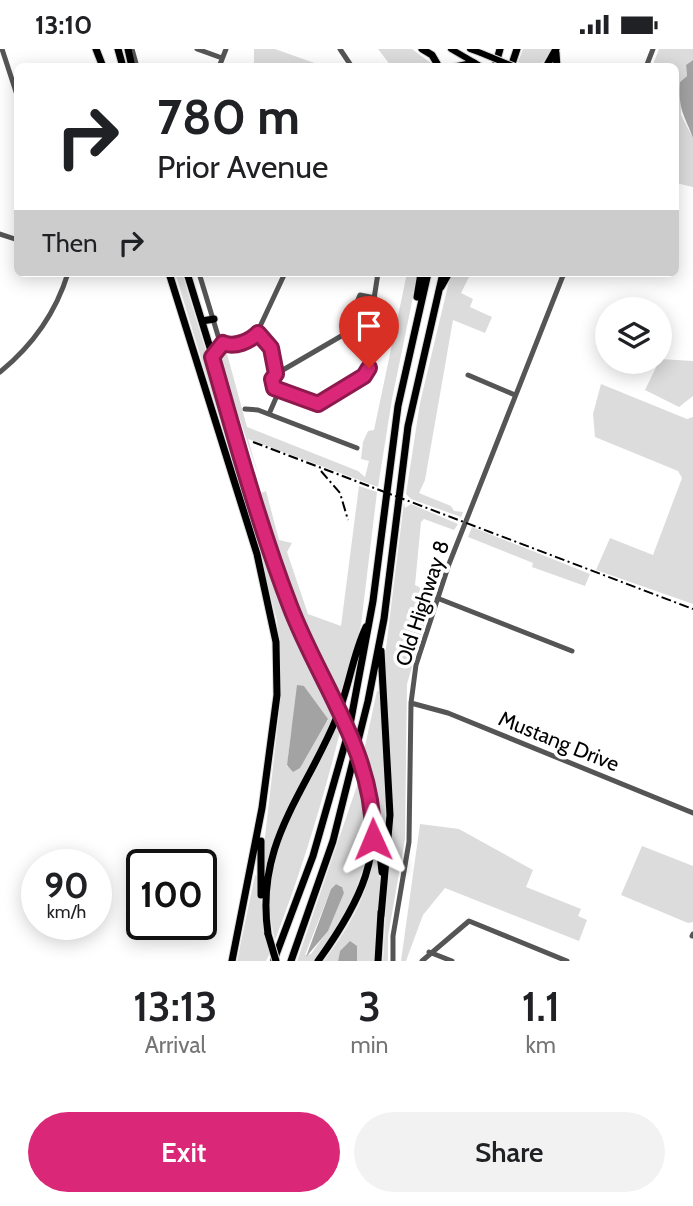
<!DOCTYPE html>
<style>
body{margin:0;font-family:Cabin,sans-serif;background:#f2f2f2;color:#202124;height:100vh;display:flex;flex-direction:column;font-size:26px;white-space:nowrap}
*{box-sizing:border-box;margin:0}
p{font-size:23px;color:#757577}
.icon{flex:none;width:38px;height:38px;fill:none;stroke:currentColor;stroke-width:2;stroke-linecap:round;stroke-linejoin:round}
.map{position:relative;height:912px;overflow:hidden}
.drawer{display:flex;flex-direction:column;background:#fff;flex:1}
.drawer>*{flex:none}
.banner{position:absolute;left:14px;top:14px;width:665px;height:214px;border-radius:10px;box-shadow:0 4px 18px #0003;background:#fff;color:#202124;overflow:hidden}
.fabs{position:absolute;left:595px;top:248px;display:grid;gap:14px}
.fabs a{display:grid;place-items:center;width:77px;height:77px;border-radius:50%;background:#fff;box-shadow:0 4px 18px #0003;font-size:35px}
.speed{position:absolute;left:21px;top:800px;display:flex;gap:14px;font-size:35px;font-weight:700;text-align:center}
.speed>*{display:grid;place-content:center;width:91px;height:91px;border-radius:50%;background:#fff;box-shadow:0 4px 18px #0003;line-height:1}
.speed small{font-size:18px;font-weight:400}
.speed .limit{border:4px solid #111;border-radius:10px;background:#fff;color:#111}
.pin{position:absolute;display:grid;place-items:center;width:60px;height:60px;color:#fff;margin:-72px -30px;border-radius:50% 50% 50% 0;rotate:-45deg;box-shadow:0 0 7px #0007}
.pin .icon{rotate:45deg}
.me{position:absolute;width:77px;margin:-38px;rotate:359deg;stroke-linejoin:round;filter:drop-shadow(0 0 5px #0008)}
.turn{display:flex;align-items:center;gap:24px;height:147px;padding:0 28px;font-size:32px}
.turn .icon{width:91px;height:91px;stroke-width:2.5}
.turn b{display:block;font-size:49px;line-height:60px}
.then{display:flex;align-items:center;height:66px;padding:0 28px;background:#0003;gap:14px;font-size:26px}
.eta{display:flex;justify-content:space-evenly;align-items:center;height:119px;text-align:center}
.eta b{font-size:42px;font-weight:600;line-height:49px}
.action{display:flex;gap:14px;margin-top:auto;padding:14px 28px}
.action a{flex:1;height:80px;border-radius:42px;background:#db2777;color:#fff;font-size:28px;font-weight:600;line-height:80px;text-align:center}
.action a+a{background:#f2f2f2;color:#202124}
.status{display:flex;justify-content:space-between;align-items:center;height:49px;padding:0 35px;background:#fff;direction:ltr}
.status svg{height:19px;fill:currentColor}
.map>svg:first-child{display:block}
.green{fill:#dcdcdc;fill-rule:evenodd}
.water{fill:#a3a3a3}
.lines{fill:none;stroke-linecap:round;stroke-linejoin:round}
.major-casing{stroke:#dbdbdb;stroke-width:8}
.highway-casing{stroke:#dbdbdb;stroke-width:9}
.minor{stroke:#555;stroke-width:5}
.major{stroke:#000;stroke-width:6}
.highway{stroke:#000;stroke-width:7}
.rail{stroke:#000;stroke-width:2;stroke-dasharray:10 3.5 2 3.5;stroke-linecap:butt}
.major-bridge-casing{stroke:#dbdbdb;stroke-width:8;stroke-linecap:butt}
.highway-bridge-casing{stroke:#dbdbdb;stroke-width:9;stroke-linecap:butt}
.major-bridge{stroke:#000;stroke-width:6}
.highway-bridge{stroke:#000;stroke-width:7}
.route-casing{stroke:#8e194d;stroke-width:18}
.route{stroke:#db2777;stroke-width:12}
.labels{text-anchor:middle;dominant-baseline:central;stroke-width:7;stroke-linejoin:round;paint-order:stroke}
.street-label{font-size:21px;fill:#000;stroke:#fff}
</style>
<div class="status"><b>13:10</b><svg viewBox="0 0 49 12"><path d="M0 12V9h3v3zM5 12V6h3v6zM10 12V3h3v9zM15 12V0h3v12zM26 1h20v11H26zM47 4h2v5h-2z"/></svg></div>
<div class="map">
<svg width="693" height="912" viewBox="0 0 693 912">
<rect width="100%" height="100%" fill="#fff"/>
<path class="green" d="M254 0H275L323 17H254Z
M378 0H412L435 17H391Z
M523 0H552C544 17 536 20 518 13Z
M659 0H693V11L686 16 687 27 680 33 681 66 693 89V138L676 134V18H652Z
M175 224H182L285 559 335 666 276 787 265 825H262V814L279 665 281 624 277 572 253 479ZM304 637 328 671 287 718 291 683Z
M407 224H418L392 350 378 438 248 390 259 428 221 314 223 301H226L247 378 358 422 365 428 369 412 361 410 363 393 368 382 374 381Z
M451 224H471L461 244 473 250 470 258 492 268 485 284 453 271 425 431 419 444 451 457 454 462 463 463 461 468 411 450 406 445 420 354Z
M660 310 693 312V347L679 358 645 341Z
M601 335 687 370 693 368V555L596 521 610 489 653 506 682 429 678 422 595 388 593 365Z
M359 437 377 443 361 576 339 652 298 570 261 444 266 442 279 491 292 494 287 503 308 565 341 577Z
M404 453 405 459 411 455 458 475 454 481 424 470 421 473 415 536 433 546 407 635 405 790 388 887V912H383L392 756 385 607Z
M472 478 590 525 585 537 532 518 533 514 468 488Z
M377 642 381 643 385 700V802L379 761 363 706Z
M338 671 341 679C323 751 302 821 275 891 253 811 304 740 338 671Z
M360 728C380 806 358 849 314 912H297ZM336 835 341 837 344 844 328 881 311 905 305 906 331 840Z
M420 775 459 780 533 821 526 838 581 860 578 867 587 871 579 892 445 839 423 866 406 912H401Z
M376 795H379L380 840 375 912H357V897L340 902 338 912H324C351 875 371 841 376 795Z
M642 797 693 817V873L688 874 621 846Z
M255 826 257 827 270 904 266 912H237Z"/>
<path class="water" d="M693 11V89C684 65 678 61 680 33L687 27 686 16Z
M297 636 304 637 328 670 300 719 293 723 287 716Z
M336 835 342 838 344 844 328 882 306 908 331 840Z
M350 892 357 897V912H338L340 902Z"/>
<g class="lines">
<g class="major-casing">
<path id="major" d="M451 0 482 18
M470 0 481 4"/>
</g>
<g class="highway-casing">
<path id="highway" d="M96 0 103 18
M118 0 123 18
M128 0 132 18
M422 0 432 6 439 18
M556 4 557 18
M455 18 474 14
M495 18 500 0
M511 18 517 0
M546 18 556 0
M169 224 257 505 276 593 277 646 262 759 232 912
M187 224 286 546 330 644
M441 238 449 224
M417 248 421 224
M202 272 214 270
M212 308 223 294
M376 769 382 823
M261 792V846
M381 867 390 766 381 602
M268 885C255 795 304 747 336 670 349 640 352 607 366 578
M274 911 313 807 349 681 373 552 398 357 428 224
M291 912 333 792 368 652 384 570 408 377 443 224
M318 912C360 854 386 804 367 731
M378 912 381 863"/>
</g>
<path class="minor" d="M2 0 18 49
M132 0 137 18
M197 0 222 9
M340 0 352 18
M219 18 226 0
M646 18 653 0
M0 185 18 191
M199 224 219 290 232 296 256 286 285 224
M258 284 271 299 276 325 272 330 274 339 318 355 368 322 367 295 378 224
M0 323C32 297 56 263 68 224
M276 325 343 286 360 246 375 249
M468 326 515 346
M245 360 258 361 357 399
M269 365 279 342
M437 549 572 602
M411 654 448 664 693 764
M692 887 693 885
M429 903 452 912
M393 912V887L409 793 411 654 416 616 449 515 564 224
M422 912 469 872 567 912"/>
<use href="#major" class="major"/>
<use href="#highway" class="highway"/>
<path class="rail" d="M253 393 693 560
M321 422 340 444 348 471"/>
<g class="major-bridge-casing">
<path id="major-bridge" d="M481 4 515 18"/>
</g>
<g class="highway-bridge-casing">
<path id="highway-bridge" d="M330 644 367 731
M268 885 276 912"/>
</g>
<use href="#major-bridge" class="major-bridge"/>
<use href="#highway-bridge" class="highway-bridge"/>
</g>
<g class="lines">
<g class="route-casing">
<path id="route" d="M369 319 364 327 318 355 274 339 272 330 276 325 271 299 258 284C250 292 235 299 223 294L212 308C236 391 259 476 290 557 319 634 375 704 373 790"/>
</g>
<use href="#route" class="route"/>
</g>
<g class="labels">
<g class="street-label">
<text transform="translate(422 554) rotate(-72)">Old Highway 8</text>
<text transform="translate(559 692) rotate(22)">Mustang Drive</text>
</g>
</g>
</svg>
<div class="fabs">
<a><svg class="icon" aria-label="layers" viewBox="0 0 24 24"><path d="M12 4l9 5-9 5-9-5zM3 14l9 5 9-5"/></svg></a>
</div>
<div class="speed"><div>90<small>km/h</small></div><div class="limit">100</div></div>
<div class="pin" style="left:369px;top:319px;background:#d93025"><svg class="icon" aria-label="arrive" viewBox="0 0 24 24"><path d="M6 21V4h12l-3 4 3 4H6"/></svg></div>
<svg class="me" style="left:373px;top:790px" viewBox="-20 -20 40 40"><path d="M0-17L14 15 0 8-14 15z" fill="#db2777" stroke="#fff" stroke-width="4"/></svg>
<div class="banner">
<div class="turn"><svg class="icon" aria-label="right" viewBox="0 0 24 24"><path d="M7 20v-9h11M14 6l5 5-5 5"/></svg><div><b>780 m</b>Prior Avenue</div></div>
<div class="then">Then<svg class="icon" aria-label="right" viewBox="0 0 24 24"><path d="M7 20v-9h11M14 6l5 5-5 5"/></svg></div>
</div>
</div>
<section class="drawer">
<div class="eta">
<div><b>13:13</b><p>Arrival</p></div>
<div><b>3</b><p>min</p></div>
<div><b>1.1</b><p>km</p></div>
</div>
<div class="action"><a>Exit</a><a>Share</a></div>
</section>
